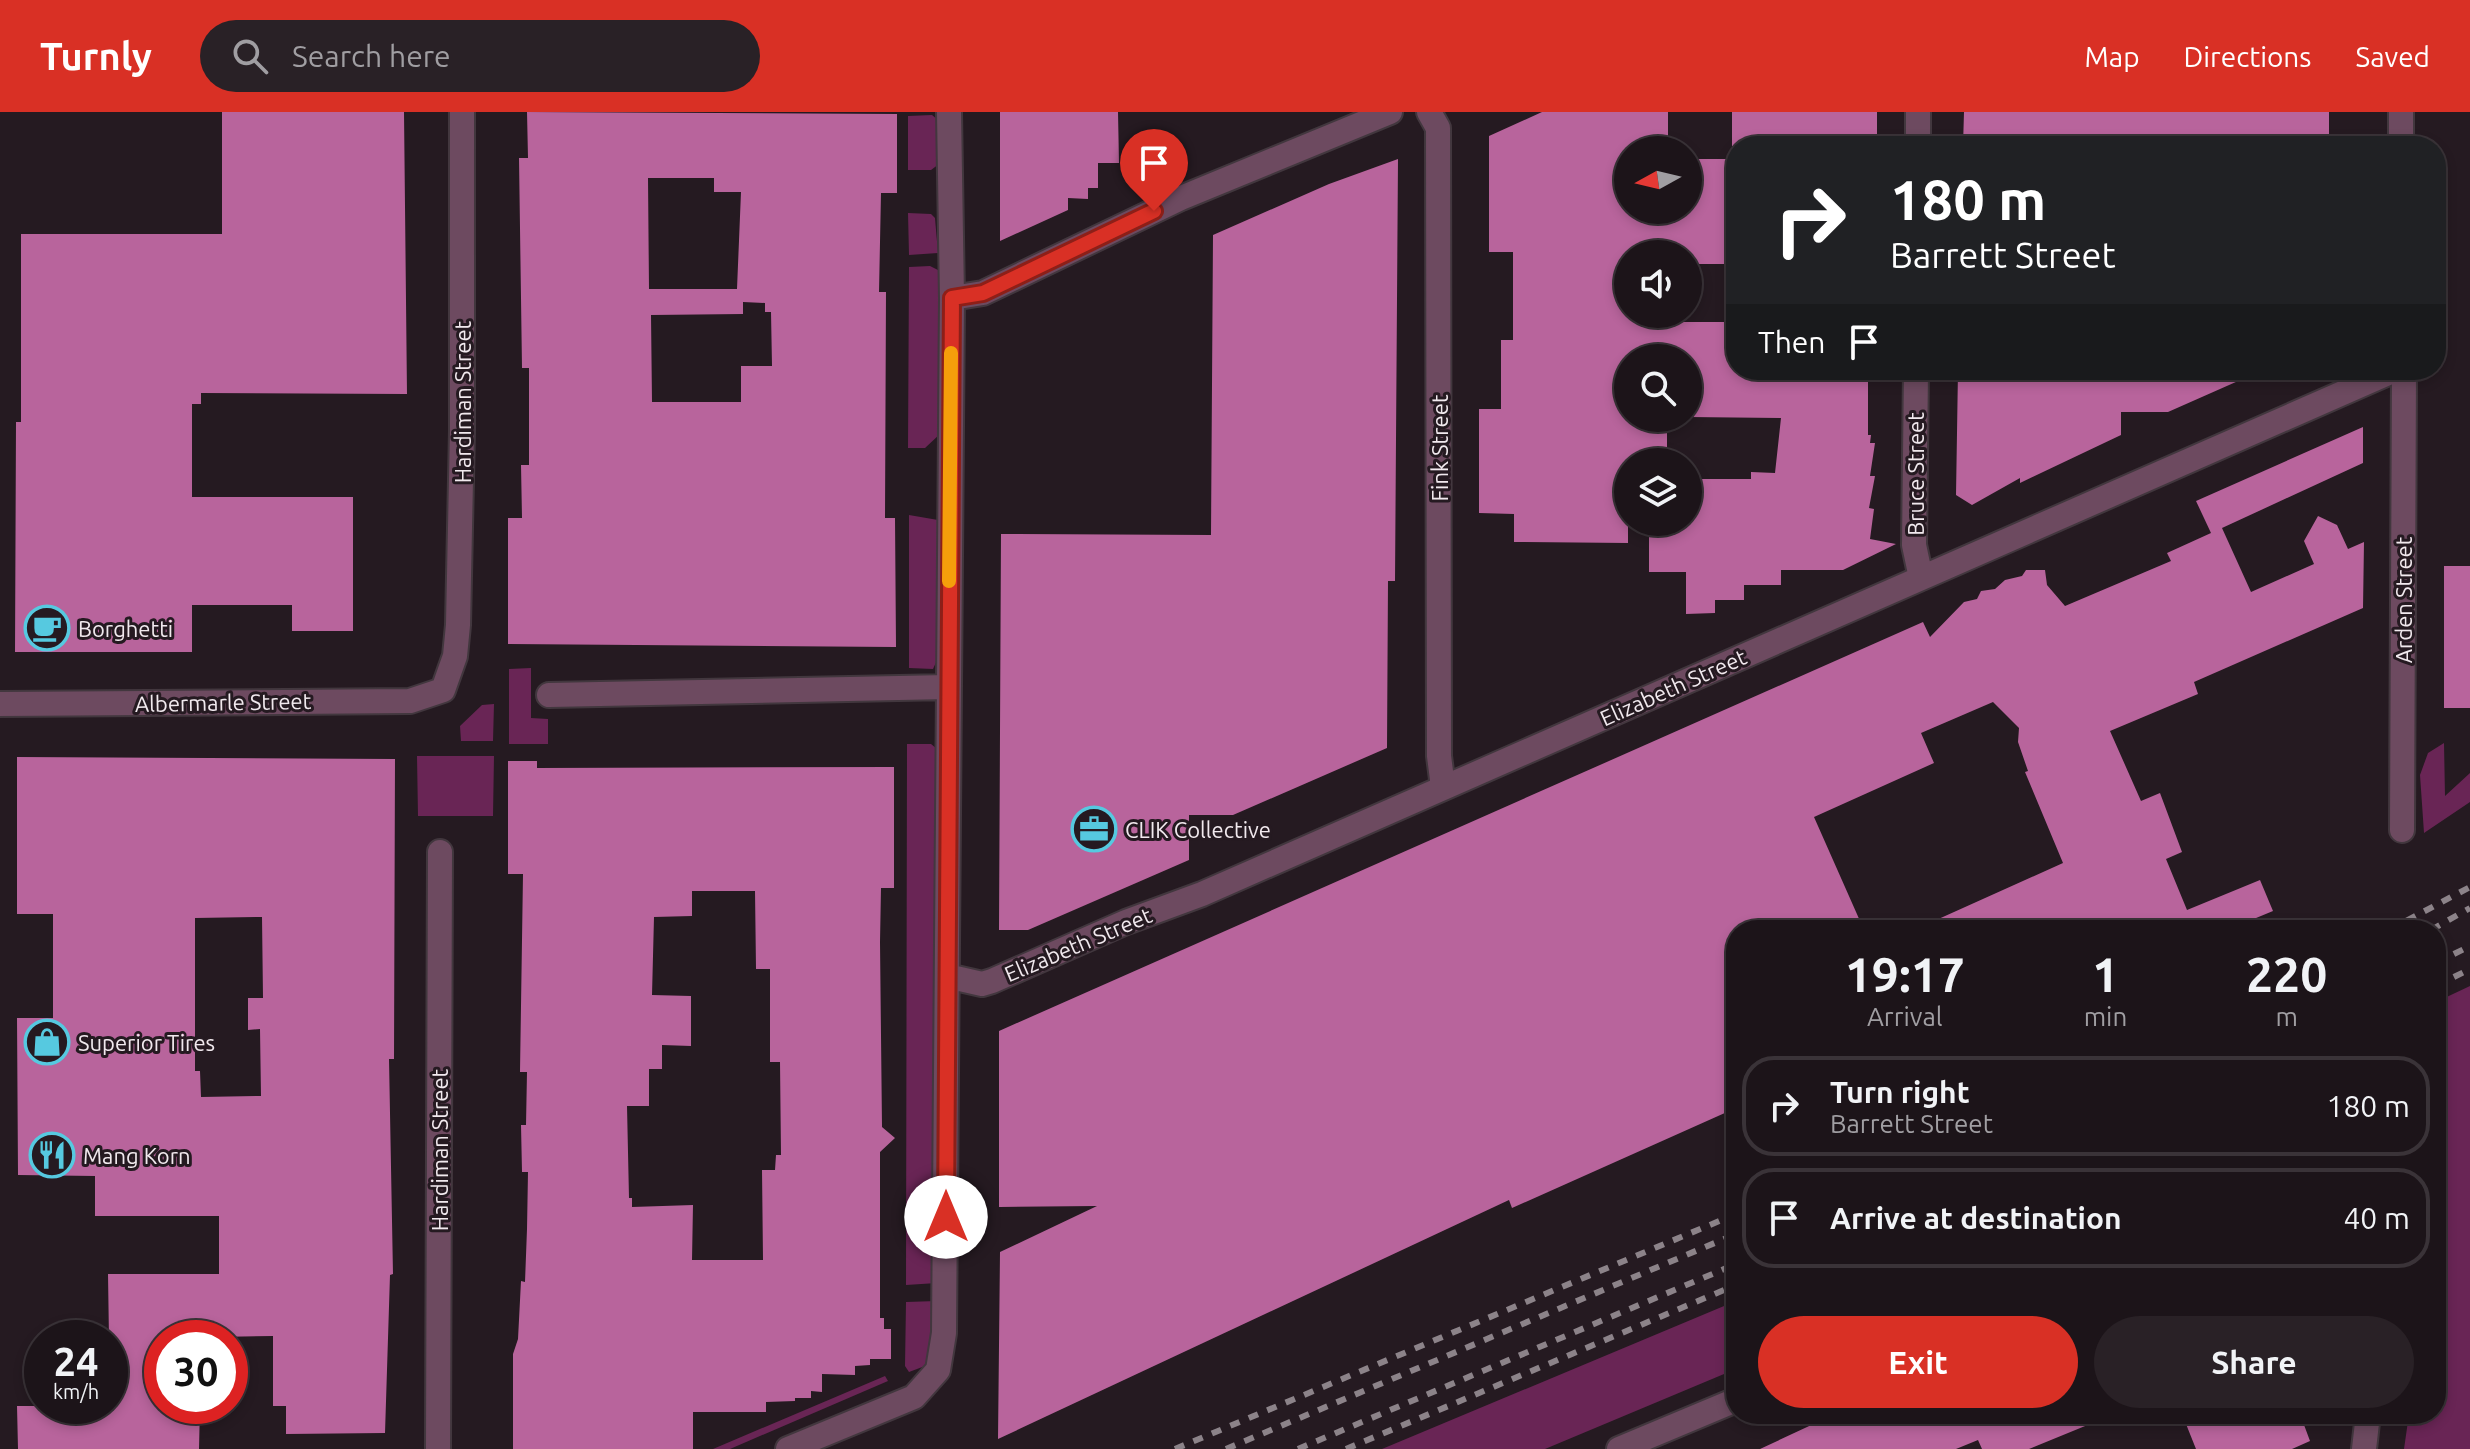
<!DOCTYPE html>
<style>
body{margin:0;font-family:Ubuntu,sans-serif;background:#292126;color:#f1f3f6;height:100vh;display:flex;flex-direction:column;font-size:30px;white-space:nowrap}
*{box-sizing:border-box;margin:0}
p{font-size:26px;color:#a09ea2}
.icon{flex:none;width:44px;height:44px;fill:none;stroke:currentColor;stroke-width:2;stroke-linecap:round;stroke-linejoin:round}
.map{position:relative;flex:1;overflow:hidden}
.panel{position:absolute;left:1726px;top:808px;width:720px;height:504px;display:flex;flex-direction:column;background:#1c1419;border-radius:32px;box-shadow:0 4px 12px #0003,0 0 0 2px #3a3338}
.panel>*{flex:none}
.top-card{position:absolute;left:1726px;top:24px;width:720px;height:244px;border-radius:32px;box-shadow:0 4px 12px #0003,0 0 0 2px #3a3338;background:#202124;color:#fff;overflow:hidden}
.needle{width:52px;rotate:262deg}
.tools{position:absolute;left:1614px;top:24px;display:grid;gap:16px}
.tools a{display:grid;place-items:center;width:88px;height:88px;border-radius:50%;background:#1c1419;box-shadow:0 4px 12px #0003,0 0 0 2px #3a3338;font-size:40px}
.speed{position:absolute;left:24px;top:1208px;display:flex;gap:16px;font-size:40px;font-weight:700;text-align:center}
.speed>*{display:grid;place-content:center;width:104px;height:104px;border-radius:50%;background:#1c1419;box-shadow:0 4px 12px #0003,0 0 0 2px #3a3338;line-height:1}
.speed small{font-size:20px;font-weight:400}
.speed .limit{border:12px solid #d22;background:#fff;color:#111}
.pin{position:absolute;display:grid;place-items:center;width:68px;height:68px;color:#fff;margin:-82px -34px;border-radius:50% 50% 50% 0;rotate:-45deg;box-shadow:0 0 8px #0007}
.pin .icon{rotate:45deg}
.me{position:absolute;width:88px;margin:-44px;rotate:0deg;stroke-linejoin:round;filter:drop-shadow(0 0 6px #0008)}
.turn{display:flex;align-items:center;gap:28px;height:168px;padding:0 32px;font-size:36px}
.turn .icon{width:104px;height:104px;stroke-width:2.5}
.turn b{display:block;font-size:56px;line-height:68px}
.then{display:flex;align-items:center;height:76px;padding:0 32px;background:#0003;gap:16px;font-size:30px}
.eta{display:flex;justify-content:space-evenly;align-items:center;height:136px;text-align:center}
.eta b{font-size:48px;font-weight:600;line-height:56px}
.button{display:flex;gap:16px;margin-top:auto;padding:16px 32px}
.button a{flex:1;height:92px;border-radius:48px;background:#d93025;color:#fff;font-size:32px;font-weight:600;line-height:92px;text-align:center}
.button a+a{background:#292126;color:#f1f3f6}
ul{padding:0;list-style:none}
li{display:flex;align-items:center;gap:24px;height:100px;margin:0 16px 12px;padding:0 16px;border:4px solid #3a3338;border-radius:32px}
li div{flex:1}
li b{display:block;font-size:30px}
li em{font-style:normal}
header{display:flex;align-items:center;gap:48px;box-sizing:border-box;height:112px;padding:0 40px;background:#d93025;color:#fff}
header strong{font-size:38px}
nav{display:flex;gap:44px;margin-inline-start:auto;font-size:28px}
.search{width:560px;height:72px;background:#292126;display:flex;align-items:center;gap:20px;box-sizing:border-box;padding:0 28px;border-radius:44px;color:#a09ea2;font-size:30px}
.map>svg:first-child{display:block}
.green{fill:#692555}
.building{fill:#b8649c;fill-rule:evenodd}
.lines{fill:none;stroke-linecap:round;stroke-linejoin:round}
.minor-casing{stroke:#42373e;stroke-width:28}
.minor{stroke:#6d4a60;stroke-width:24}
.rail{stroke:#8c8389;stroke-width:6;stroke-dasharray:10 10;stroke-linecap:butt}
.route-casing{stroke:#8d1f18;stroke-width:20}
.route{stroke:#d93025;stroke-width:14}
.slow{stroke:#f59e0b;stroke-width:14}
.labels{text-anchor:middle;dominant-baseline:central;stroke-width:6;stroke-linejoin:round;paint-order:stroke}
.street-label{font-size:22px;fill:#f1e9ee;stroke:#251a21}
.poi-label{font-size:22px;fill:#f1e9ee;stroke:#251a21;text-anchor:start}
</style>
<header>
<strong>Turnly</strong>
<div class="search"><svg class="icon" aria-label="search" viewBox="0 0 24 24"><circle cx="10" cy="10" r="6"/><path d="M15 15l6 6"/></svg>Search here</div>
<nav><a>Map</a><a>Directions</a><a>Saved</a></nav>
</header>
<div class="map">
<svg width="2470" height="1337" viewBox="0 0 2470 1337">
<rect width="100%" height="100%" fill="#251a21"/>
<path class="green" d="M932 3 938 8 939 52 931 58H908V4Z
M908 101 931 102 935 106 938 141 909 143Z
M930 154 938 158 940 322 925 336H908L909 155Z
M909 403 938 408V546L933 557 909 556Z
M531 556V606L548 607V632H509V557Z
M494 592 493 629H461L460 614 482 593Z
M2444 631 2445 684 2470 661V690L2424 721 2420 663 2428 641Z
M907 632H931L937 637V1171L906 1173Z
M417 644H494L493 704H418Z
M2470 874V1337H2404L2409 1302H2436V1088L2448 967 2436 971V890Z
M937 1189 933 1251 909 1260 905 1254 906 1190Z
M1736 1189V1257L1545 1337H1382Z
M885 1264 888 1269 730 1337H713Z"/>
<path class="building" d="M222 0H404L407 282 201 281V292H192V385H353V519H292V493H192V540H15L16 310H21V122H222Z
M527 0 897 2V81H881L879 180H886L885 406H895L896 535 508 532V406H522L521 353H529V256H522L519 46H528ZM648 66H714V80H741L737 177H649ZM743 190 765 191V200H771L772 254H741V290H652L651 203 743 202Z
M1000 0H1118L1119 51H1098V76H1088V87L1068 86V98L1000 129Z
M1542 0H1668V38H1628V98H1688V47H1736V152H1688V142H1628V202H1641V210H1731L1732 258H1868V323H1871L1870 331H1875L1870 364H1875L1869 396 1874 397 1870 427 1896 432 1843 458H1781V473H1744V488H1715V501L1686 502V460H1649V410H1688V367H1751V360L1775 361 1781 306 1688 305V246H1628V306H1667V350H1628V431L1514 430V402L1479 401V297H1501V228H1513V140H1489V24Z
M1732 0H1877V34H1732Z
M1964 0H2329V34H1963Z
M1398 47 1395 469H1388L1387 636 1233 703H1189V748L1028 818H999L1001 422 1211 423 1213 123 1329 72Z
M1958 258H2263L2168 300H2121V323L2020 371V366L1972 393 1956 383Z
M2363 315V351L2222 416 2251 480 2314 452 2304 429 2318 404 2337 413 2348 437 2364 430 2363 496 2194 570 2198 582 2110 619 2141 689 2160 681 2182 740 2166 747 2187 798 2260 768 2273 799 2244 811 2247 818H1914L2063 751 2025 660 2028 659 2018 630 2019 616 1993 590 1921 621 1934 651 1814 705 1864 818H1736V996L1512 1096 1509 1088 998 1327 1000 1140 1097 1094 999 1095V919L1923 510 1930 525 1964 490 1977 487 1981 479 1995 477 2005 468 2022 464 2026 458H2045L2047 473 2065 494 2171 449 2167 441 2211 421 2196 389Z
M2444 454H2470V596H2444Z
M17 645 395 647 394 947H389L393 1162 390 1163 385 1321 286 1322V1294H273V1224L162 1226V1294H200L199 1337H18L17 1294H110L108 1162H219V1104H95V1064L18 1063 17 906H53V802H17ZM262 805 263 886H248V918L260 917 261 984 201 985 200 959H195V806Z
M508 649H537V656L894 655V776H881L880 830 882 1015 895 1026 880 1040V1206H884V1217H891V1247H870V1253L855 1254V1263L822 1262V1280L811 1279V1286H795V1289L766 1290V1300H693V1337H513V1242L518 1227 521 1169 525 1170 527 1117 528 1060H522L521 1013H526L527 960H520L523 762H508ZM692 779H755L756 857H770V950H780L781 1043H776L775 1058H762L763 1148H692L693 1093 632 1095V1086H629L627 994H649V957H662V933L691 934V884L652 883 654 805 692 804Z
M1835 1302H2112V1303L2029 1337H1982L1978 1328 1956 1337H1760Z
M2182 1302H2300L2310 1329 2292 1337H2196Z"/>
<g class="lines">
<g class="minor-casing">
<path id="minor" d="M1429 0 1438 16 1439 644 1443 675
M2401 0V34
M1918 34V0
M952 186 983 181 1181 86 1390 0
M1916 258 1914 433 1921 466
M549 583 948 575
M0 592 410 589 443 578 455 544 458 513 462 318V0
M2402 718 2404 258
M947 864 982 872 992 869 1126 810 1202 782 2395 258
M438 1337 440 740
M788 1337 914 1285 938 1258 944 1221 952 186 949 0
M1619 1337 1736 1288
M2364 1337 2368 1302"/>
</g>
<use href="#minor" class="minor"/>
<path class="rail" d="M2389 818 2470 775
M2431 818 2470 796
M2436 851 2470 834
M2436 874 2470 857
M1175 1337 1736 1102
M1226 1337 1736 1122
M1298 1337 1736 1152
M1346 1337 1736 1173"/>
</g>
<g class="lines">
<g class="route-casing">
<path id="route" d="M946 1105 952 186 983 181 1154 99"/>
</g>
<use href="#route" class="route"/>
<path class="slow" d="M949 469 951 241"/>
</g>
<defs>
<g id="cafe-ring" transform="scale(2.3)"><circle r="9.5" fill="#251a21" stroke="#56c9e0" stroke-width="1.5"/><path d="M-5.5-4.5H6V0H3Q3 3.5 0 3.5H-2.5Q-5.5 3.5-5.5 0ZM3-3.2v2h1.7v-2ZM-6 4.5H4V6H-6Z" fill="#56c9e0"/></g>
<g id="office-ring" transform="scale(2.3)"><circle r="9.5" fill="#251a21" stroke="#56c9e0" stroke-width="1.5"/><path d="M-6-3h4V-5.5h4V-3h4V5H-6ZM-1-4.5V-3h2v-1.5ZM-6 0V1H6V0Z" fill="#56c9e0"/></g>
<g id="shop-ring" transform="scale(2.3)"><circle r="9.5" fill="#251a21" stroke="#56c9e0" stroke-width="1.5"/><path d="M-5-2.5h2.3a2.7 3.5 0 0 1 5.4 0H5L5.5 6h-11ZM-1.5-2.5h3a1.5 2.3 0 0 0-3 0Z" fill="#56c9e0"/></g>
<g id="restaurant-ring" transform="scale(2.3)"><circle r="9.5" fill="#251a21" stroke="#56c9e0" stroke-width="1.5"/><path d="M-5-6h1v4h1v-4h1v4h1v-4h1v5L-1.5 .5V6h-2V.5L-5-1ZM5-6V6H3V1.5H1.5Q1.5-4 5-6Z" fill="#56c9e0"/></g>
</defs>
<g fill-rule="evenodd">
<use href="#cafe-ring" x="47" y="516"/>
<use href="#office-ring" x="1094" y="717"/>
<use href="#shop-ring" x="47" y="930"/>
<use href="#restaurant-ring" x="52" y="1043"/>
</g>
<g class="labels">
<g class="street-label">
<text transform="translate(462 290) rotate(-90)">Hardiman Street</text>
<text transform="translate(1439 336) rotate(-90)">Fink Street</text>
<text transform="translate(1915 362) rotate(-90)">Bruce Street</text>
<text transform="translate(2403 488) rotate(-90)">Arden Street</text>
<text transform="translate(1673 575) rotate(-24)">Elizabeth Street</text>
<text transform="translate(223 590) rotate(-1)">Albermarle Street</text>
<text transform="translate(1078 832) rotate(-23)">Elizabeth Street</text>
<text transform="translate(439 1038) rotate(-90)">Hardiman Street</text>
</g>
<g class="poi-label">
<text x="78" y="516">Borghetti</text>
<text x="1125" y="717">CLIK Collective</text>
<text x="78" y="930">Superior Tires</text>
<text x="83" y="1043">Mang Korn</text>
</g>
</g>
</svg>
<div class="tools">
<a><svg class="needle" viewBox="-14 -14 28 28"><path d="M0-13l5 13h-10z" fill="#e53935"/><path d="M0 13l5-13h-10z" fill="#a09ea2"/></svg></a>
<a><svg class="icon" aria-label="sound" viewBox="0 0 24 24"><path d="M4 9h4l5-4v14l-5-4H4zM17 9q2 3 0 6"/></svg></a>
<a><svg class="icon" aria-label="search" viewBox="0 0 24 24"><circle cx="10" cy="10" r="6"/><path d="M15 15l6 6"/></svg></a>
<a><svg class="icon" aria-label="layers" viewBox="0 0 24 24"><path d="M12 4l9 5-9 5-9-5zM3 14l9 5 9-5"/></svg></a>
</div>
<div class="speed"><div>24<small>km/h</small></div><div class="limit">30</div></div>
<div class="pin" style="left:1154px;top:99px;background:#d93025"><svg class="icon" aria-label="arrive" viewBox="0 0 24 24"><path d="M6 21V4h12l-3 4 3 4H6"/></svg></div>
<svg class="me" style="left:946px;top:1105px" viewBox="-20 -20 40 40"><circle r="19" fill="#fff"/><path d="M0-13L10 11 0 6-10 11z" fill="#d93025"/></svg>
<div class="top-card">
<div class="turn"><svg class="icon" aria-label="right" viewBox="0 0 24 24"><path d="M7 20v-9h11M14 6l5 5-5 5"/></svg><div><b>180 m</b>Barrett Street</div></div>
<div class="then">Then<svg class="icon" aria-label="arrive" viewBox="0 0 24 24"><path d="M6 21V4h12l-3 4 3 4H6"/></svg></div>
</div>
<section class="panel">
<div class="eta">
<div><b>19:17</b><p>Arrival</p></div>
<div><b>1</b><p>min</p></div>
<div><b>220</b><p>m</p></div>
</div>
<ul>
<li><svg class="icon" aria-label="right" viewBox="0 0 24 24"><path d="M7 20v-9h11M14 6l5 5-5 5"/></svg><div><b>Turn right</b><p>Barrett Street</p></div><em>180 m</em></li>
<li><svg class="icon" aria-label="arrive" viewBox="0 0 24 24"><path d="M6 21V4h12l-3 4 3 4H6"/></svg><div><b>Arrive at destination</b></div><em>40 m</em></li>
</ul>
<div class="button"><a>Exit</a><a>Share</a></div>
</section>
</div>
